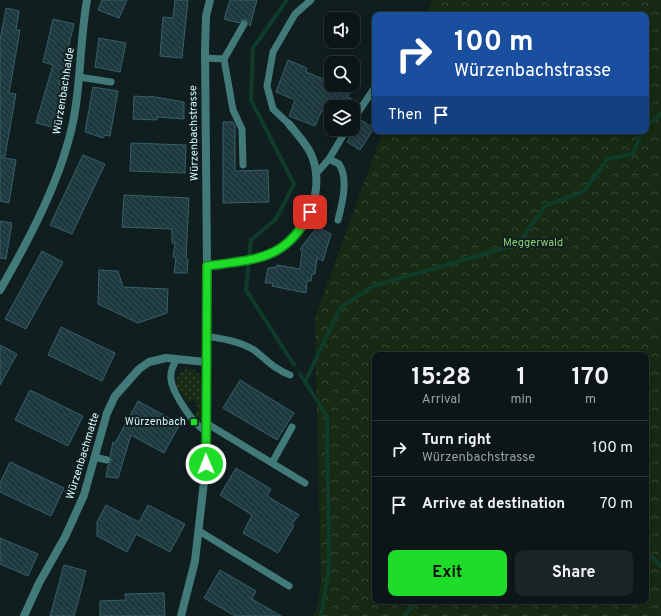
<!DOCTYPE html>
<meta charset="utf-8">
<style>
body{margin:0;font-family:Overpass,sans-serif;background:#1a2325;color:#f1f3f6;height:100vh;display:flex;flex-direction:column;font-size:15px;white-space:nowrap}
*{box-sizing:border-box;margin:0}
p{font-size:13px;color:#9a9fa2}
.icon{flex:none;width:22px;height:22px;fill:none;stroke:currentColor;stroke-width:2;stroke-linecap:round;stroke-linejoin:round}
.map{position:relative;flex:1;overflow:hidden}
.side{position:absolute;left:372px;top:352px;width:277px;height:252px;display:flex;flex-direction:column;background:#0c1618;border-radius:8px;box-shadow:0 2px 10px #0003,0 0 0 1px #2c3537}
.side>*{flex:none}
.hud{position:absolute;left:372px;top:12px;width:277px;height:122px;border-radius:8px;box-shadow:0 2px 10px #0003,0 0 0 1px #2c3537;background:#1a4fa0;color:#fff;overflow:hidden}
.fabs{position:absolute;left:324px;top:12px;display:grid;gap:8px}
.fabs a{display:grid;place-items:center;width:36px;height:36px;border-radius:8px;background:#0c1618;box-shadow:0 2px 10px #0003,0 0 0 1px #2c3537;font-size:20px}
.pin{position:absolute;display:grid;place-items:center;width:34px;height:34px;color:#fff;margin:-17px;border-radius:8px;box-shadow:0 2px 6px #0006}
.me{position:absolute;width:44px;margin:-22px;rotate:359deg;stroke-linejoin:round;filter:drop-shadow(0 0 3px #0008)}
.turn{display:flex;align-items:center;gap:14px;height:84px;padding:0 16px;font-size:18px}
.turn .icon{width:52px;height:52px;stroke-width:2.5}
.turn b{display:block;font-size:28px;line-height:34px}
.then{display:flex;align-items:center;height:38px;padding:0 16px;background:#0003;gap:8px;font-size:15px}
.eta{display:flex;justify-content:space-evenly;align-items:center;height:68px;text-align:center}
.eta b{font-size:24px;font-weight:700;line-height:28px}
.button{display:flex;gap:8px;margin-top:auto;padding:8px 16px}
.button a{flex:1;height:46px;border-radius:8px;background:#1edd29;color:#111;font-size:16px;font-weight:700;line-height:46px;text-align:center}
.button a+a{background:#1a2325;color:#f1f3f6}
ul{padding:0;list-style:none}
li{display:flex;align-items:center;gap:12px;height:56px;padding:0 16px;border-top:1px solid #2c3537}
li div{flex:1}
li b{display:block;font-size:15px}
li em{font-style:normal}
.map>svg:first-child{display:block}
.grass{fill:url(#grass-dots)}
.forest{fill:url(#forest-crowns);fill-rule:evenodd}
.lines{fill:none;stroke-linecap:round;stroke-linejoin:round}
.stream{stroke:#103a29;stroke-width:4}
.building{fill:url(#building-back-hatch);stroke:#346068}
.service{stroke:#427979;stroke-width:7}
.minor{stroke:#427979;stroke-width:8}
.route-casing{stroke:#14901b;stroke-width:10}
.route{stroke:#1edd29;stroke-width:7}
.poi-dot{fill:#1edd29;stroke:#101e20;stroke-width:1.5}
.labels{text-anchor:middle;dominant-baseline:central;stroke-width:4;stroke-linejoin:round;paint-order:stroke}
.street-label{font-size:11px;fill:#d5f7f9;stroke:#101e20}
.park-label{font-size:11px;fill:#89d06b;stroke:#101e20}
.poi-label{font-size:11px;fill:#d5f7f9;stroke:#101e20;text-anchor:end}
</style>
<div class="map">
<svg width="661" height="616" viewBox="0 0 661 616">
<defs>
<pattern id="grass-dots" width="8" height="8" patternUnits="userSpaceOnUse"><rect width="8" height="8" fill="#162a14"/><path d="M2 2h.1M6 6h.1" fill="none" stroke="#374a37" stroke-width="1.8" stroke-linecap="round"/></pattern>
<pattern id="forest-crowns" width="20" height="18" patternUnits="userSpaceOnUse"><rect width="20" height="18" fill="#162a14"/><path d="M2 6a3 3 0 1 1 6 0M12 15a3 3 0 1 1 6 0" fill="none" stroke="#374a37"/></pattern>
<pattern id="building-back-hatch" width="6" height="6" patternUnits="userSpaceOnUse"><rect width="6" height="6" fill="#1f3a3f"/><path d="M-1 5l2 2M0 0l6 6M5-1l2 2" fill="none" stroke="#344e52"/></pattern>
</defs>
<rect width="100%" height="100%" fill="#101e20"/>
<path class="grass" d="M191 369C209 374 202 405 202 419L200 421 194 414 199 409 193 399 188 403 176 385C176 375 181 369 191 369Z"/>
<path class="forest" d="M432 0H661V616H313L317 609 321 582 315 318 383 131H646V15H426ZM375 355H646V601H375Z"/>
<g class="lines">
<path class="stream" d="M287 0 253 48 251 100 294 184 276 219 251 240 246 290 294 365
M646 125 661 114
M300 374 327 416 329 567 321 616
M305 382 340 308 373 286 518 244 545 206 584 191 607 159 633 154 642 131
M646 554 652 557 661 566
M405 616 414 601"/>
</g>
<path class="building" d="M102 0H127L119 18 98 10Z
M175 0H188L182 58 160 56 163 17 173 18Z
M230 0H257L250 26 246 20H242L239 23 224 19Z
M6 8 19 11 16 30H20L9 93 16 94 5 156H0V40Z
M53 19 74 24 59 84 68 86 56 128 36 123 53 65 43 62Z
M99 38 126 43 120 72 95 67Z
M288 60 307 68 306 72 331 82V85H338L350 91 347 97 351 98 347 107H331V114L322 110 315 126 289 116 295 100 276 92Z
M93 87 118 91 110 136 105 135 103 138 85 132Z
M134 96 149 97V96L184 102V119L157 117V120L133 119Z
M361 120 374 128 360 150 347 142Z
M223 122H233L235 125V171L268 170 269 202 223 203Z
M131 143 186 145 185 173 130 171Z
M83 155 105 164 72 234 50 225Z
M0 157 16 160 9 203 0 201Z
M124 195 189 198 186 258 188 259 187 273H174L176 258 173 257 175 243H172V229L122 227Z
M0 221 12 223 6 259 0 258Z
M317 227 331 234 323 261 317 258 315 274H312L311 281H307L306 293 272 286 273 283H265L268 268 277 267V265L300 269 302 251 300 249Z
M42 251 63 262 26 329 5 319Z
M99 270 118 271 123 287 168 289 167 313 138 323 98 304Z
M61 327 115 353 102 381 48 355Z
M0 345 17 354 0 385Z
M240 380 294 413 277 440 223 408Z
M30 390 83 416 68 446 15 420Z
M138 401 180 424 164 453 131 435 118 478 106 477 108 465 112 461 110 456 113 442 115 443Z
M10 462 64 488 51 516 0 492V483Z
M236 468 271 489 267 496 299 515 292 524 294 526 278 553 243 533 252 515 220 495Z
M106 505 139 522 148 505 185 524 170 552 136 534 127 552 97 536V522Z
M0 538 38 554 28 576 0 564Z
M64 565 86 571 79 598 74 616H50Z
M220 570 256 591 252 599 281 616H235L204 598Z
M164 593 165 616H100V601L126 600 125 594Z"/>
<g class="lines">
<path class="service" d="M205 58 224 59 244 24
M224 59 233 110 242 129 243 165
M79 77 111 82
M353 120 375 87
M289 124 273 109 267 86 273 52 295 14 311 0
M329 159 339 164C349 179 342 204 338 220
M316 174 329 159 347 129
M206 336C223 339 239 341 254 350 267 360 274 369 290 375
M177 359C173 365 170 372 171 379 172 392 194 426 206 431
M206 423 305 483
M94 457 107 460
M272 463 292 427
M199 531 289 586"/>
<path class="minor" d="M207 265C226 263 249 262 267 256 306 242 327 190 311 154 306 143 296 133 289 124
M0 290C30 238 63 176 74 117 81 79 80 39 87 0
M24 616 39 583 65 537 84 495 107 413 115 396 139 369 149 362 166 358 206 362
M181 616 195 561 206 464 207 265 205 49 206 16 210 0"/>
</g>
<g class="lines">
<g class="route-casing">
<path id="route" d="M206 464 207 266C255 259 286 261 310 212"/>
</g>
<use href="#route" class="route"/>
</g>
<rect class="poi-dot" x="190" y="418" width="8" height="8" rx="2"/>
<g class="labels">
<g class="street-label">
<text transform="translate(64 91) rotate(-81)">Würzenbachhalde</text>
<text transform="translate(194 133) rotate(-91)">Würzenbachstrasse</text>
<text transform="translate(83 456) rotate(-73)">Würzenbachmatte</text>
</g>
<g class="park-label">
<text x="533" y="243">Meggerwald</text>
</g>
<g class="poi-label">
<text x="186" y="422">Würzenbach</text>
</g>
</g>
</svg>
<div class="fabs">
<a><svg class="icon" aria-label="sound" viewBox="0 0 24 24"><path d="M4 9h4l5-4v14l-5-4H4zM17 9q2 3 0 6"/></svg></a>
<a><svg class="icon" aria-label="search" viewBox="0 0 24 24"><circle cx="10" cy="10" r="6"/><path d="M15 15l6 6"/></svg></a>
<a><svg class="icon" aria-label="layers" viewBox="0 0 24 24"><path d="M12 4l9 5-9 5-9-5zM3 14l9 5 9-5"/></svg></a>
</div>
<div class="pin" style="left:310px;top:212px;background:#d93025"><svg class="icon" aria-label="arrive" viewBox="0 0 24 24"><path d="M6 21V4h12l-3 4 3 4H6"/></svg></div>
<svg class="me" style="left:206px;top:464px" viewBox="-20 -20 40 40"><circle r="17" fill="#1edd29" stroke="#fff" stroke-width="3"/><path d="M0-11L8 9 0 5-8 9z" fill="#fff"/></svg>
<div class="hud">
<div class="turn"><svg class="icon" aria-label="right" viewBox="0 0 24 24"><path d="M7 20v-9h11M14 6l5 5-5 5"/></svg><div><b>100 m</b>Würzenbachstrasse</div></div>
<div class="then">Then<svg class="icon" aria-label="arrive" viewBox="0 0 24 24"><path d="M6 21V4h12l-3 4 3 4H6"/></svg></div>
</div>
<section class="side">
<div class="eta">
<div><b>15:28</b><p>Arrival</p></div>
<div><b>1</b><p>min</p></div>
<div><b>170</b><p>m</p></div>
</div>
<ul>
<li><svg class="icon" aria-label="right" viewBox="0 0 24 24"><path d="M7 20v-9h11M14 6l5 5-5 5"/></svg><div><b>Turn right</b><p>Würzenbachstrasse</p></div><em>100 m</em></li>
<li><svg class="icon" aria-label="arrive" viewBox="0 0 24 24"><path d="M6 21V4h12l-3 4 3 4H6"/></svg><div><b>Arrive at destination</b></div><em>70 m</em></li>
</ul>
<div class="button"><a>Exit</a><a>Share</a></div>
</section>
</div>
